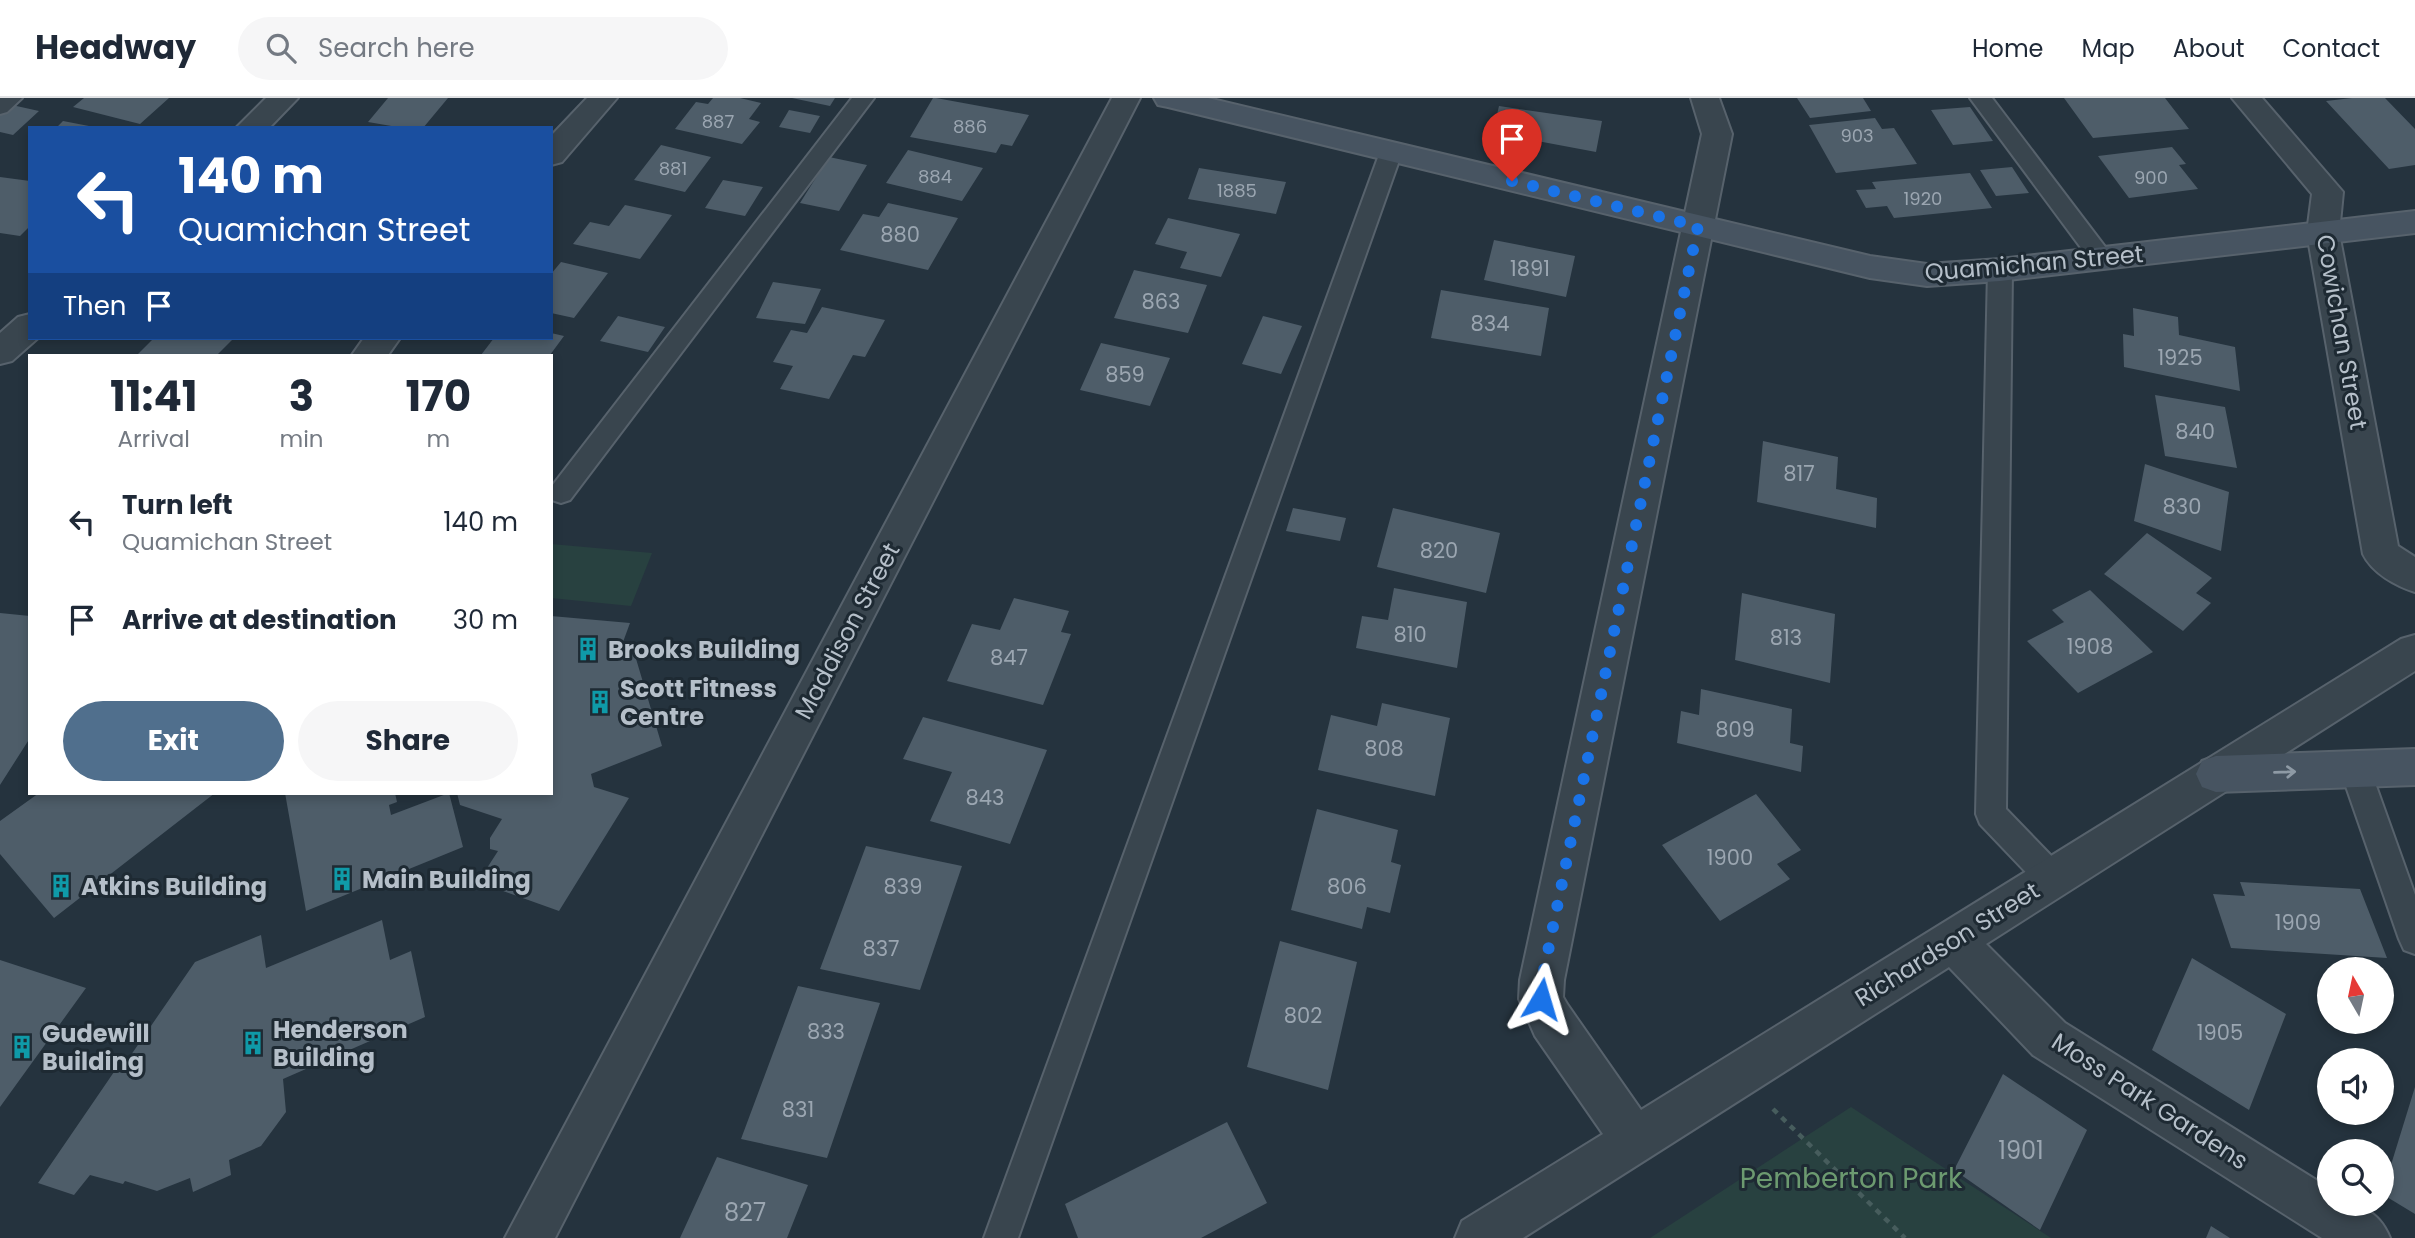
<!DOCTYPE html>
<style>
body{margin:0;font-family:Poppins,sans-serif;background:#f6f6f7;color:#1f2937;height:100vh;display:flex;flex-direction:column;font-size:26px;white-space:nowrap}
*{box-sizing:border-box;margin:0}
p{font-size:23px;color:#747a83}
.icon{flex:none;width:38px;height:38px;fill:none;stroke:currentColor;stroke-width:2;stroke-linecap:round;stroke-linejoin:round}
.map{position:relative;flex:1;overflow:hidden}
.details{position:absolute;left:28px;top:256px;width:525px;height:441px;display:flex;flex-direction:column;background:#fff;border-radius:0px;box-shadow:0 4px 10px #0003}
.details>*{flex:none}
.hud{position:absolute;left:28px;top:28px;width:525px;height:214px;border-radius:0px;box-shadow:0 4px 10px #0003;background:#1a4fa0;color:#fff;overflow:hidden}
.needle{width:46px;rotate:351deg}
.controls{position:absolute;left:2317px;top:859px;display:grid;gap:14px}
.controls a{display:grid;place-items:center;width:77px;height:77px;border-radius:50%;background:#fff;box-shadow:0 4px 10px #0003;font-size:35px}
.pin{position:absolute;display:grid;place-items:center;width:60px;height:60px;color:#fff;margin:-72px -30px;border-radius:50% 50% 50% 0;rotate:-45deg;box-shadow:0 0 7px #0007}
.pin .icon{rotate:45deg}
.me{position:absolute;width:77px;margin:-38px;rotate:7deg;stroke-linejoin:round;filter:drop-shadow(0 0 5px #0008)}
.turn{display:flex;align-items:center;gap:24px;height:147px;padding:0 35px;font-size:32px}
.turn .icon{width:91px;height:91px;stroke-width:2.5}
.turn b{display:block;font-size:49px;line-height:60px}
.then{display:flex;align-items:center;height:66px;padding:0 35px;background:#0003;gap:14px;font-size:26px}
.eta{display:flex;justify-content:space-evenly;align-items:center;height:119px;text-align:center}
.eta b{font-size:42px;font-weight:700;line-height:49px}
.primary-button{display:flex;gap:14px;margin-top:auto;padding:14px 35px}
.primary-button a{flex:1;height:80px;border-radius:42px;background:#506f8d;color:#fff;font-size:28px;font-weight:700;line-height:80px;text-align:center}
.primary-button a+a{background:#f6f6f7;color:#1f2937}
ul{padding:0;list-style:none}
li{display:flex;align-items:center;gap:21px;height:98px;padding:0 35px}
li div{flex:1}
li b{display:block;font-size:26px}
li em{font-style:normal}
header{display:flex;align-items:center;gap:42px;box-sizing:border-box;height:98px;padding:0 35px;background:#fff;border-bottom:2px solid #e0e1e3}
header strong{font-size:33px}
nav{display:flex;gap:38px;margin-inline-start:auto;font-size:24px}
.search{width:490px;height:63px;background:#f6f6f7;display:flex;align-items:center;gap:18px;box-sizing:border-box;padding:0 24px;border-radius:38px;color:#747a83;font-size:26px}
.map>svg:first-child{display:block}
.green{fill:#284140}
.building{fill:#4e5d69}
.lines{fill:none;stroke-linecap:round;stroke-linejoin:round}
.lane-casing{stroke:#57626c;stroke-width:4}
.street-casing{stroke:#57626c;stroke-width:4}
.secondary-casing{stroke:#57626c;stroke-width:4}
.path{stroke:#475d5d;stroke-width:4.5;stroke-dasharray:6 6;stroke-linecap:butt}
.lane{fill:#39454e;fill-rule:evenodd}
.street{fill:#39454e;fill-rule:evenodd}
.secondary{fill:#475461;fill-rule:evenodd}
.oneway{stroke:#8e9aa5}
.route{stroke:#1a73e8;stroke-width:12;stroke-dasharray:0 21.6}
.labels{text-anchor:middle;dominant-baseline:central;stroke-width:6;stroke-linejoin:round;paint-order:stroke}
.far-number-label{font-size:18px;fill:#9ba6b1}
.number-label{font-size:21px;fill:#9ba6b1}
.street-label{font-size:24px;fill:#b5bfc9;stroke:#1e2a33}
.poi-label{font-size:24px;font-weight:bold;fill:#b5bfc9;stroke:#1e2a33;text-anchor:start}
.near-number-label{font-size:24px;fill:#9ba6b1}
.near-park-label{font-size:28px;fill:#6c9a70;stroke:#1e2a33}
</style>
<header>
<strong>Headway</strong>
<div class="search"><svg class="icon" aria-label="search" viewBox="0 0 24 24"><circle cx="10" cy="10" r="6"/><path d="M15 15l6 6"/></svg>Search here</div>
<nav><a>Home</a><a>Map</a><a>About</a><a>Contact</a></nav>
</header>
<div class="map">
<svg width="2415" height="1140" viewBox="0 0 2415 1140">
<rect width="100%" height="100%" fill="#25333e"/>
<path class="green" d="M551 446 652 455 631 508 551 500Z
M1851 1009 2051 1140H1650Z"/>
<path class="building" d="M84 0H169L140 26 73 9Z
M388 0H448L423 30H403L368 24Z
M713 0H740L761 5 749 21 760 24 742 46 675 31 696 4 708 6Z
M792 0H835L830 8Z
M933 0H936L1029 17 1012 48 1001 46 996 55 910 39Z
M1797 0H1863L1871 13 1810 20Z
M2064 0H2165L2189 31 2093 40Z
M2352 0H2385L2415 31V67L2389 71 2326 3Z
M12 7 39 13 13 37 0 34V18Z
M1499 8 1602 23 1596 54 1522 40 1523 34 1494 29Z
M1970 9 1993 43 1953 47 1931 12Z
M789 12 820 18 810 35 779 29Z
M1875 20 1882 31 1894 30 1917 66 1836 75 1809 27Z
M63 23 89 28V30H56Z
M661 47 711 59 685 94 634 82Z
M2172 49 2186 66 2179 67 2198 91 2129 100 2098 58Z
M908 52 983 70 962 103 886 85Z
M829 59 867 67 839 113 800 105Z
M2012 69 2029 95 1996 98 1980 72Z
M1199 70 1286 84 1276 116 1188 101Z
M1970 75 1992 110 1894 120 1887 108 1866 110 1856 92 1876 91 1872 84Z
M0 79 30 83V128L20 138 0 135Z
M723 82 763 89 745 118 705 110Z
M888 105 958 120 928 172 840 152 863 116 879 119Z
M625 107 672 117 640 161 573 146 590 124 609 128Z
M1168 120 1240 136 1221 179 1180 170 1187 154 1155 146Z
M1494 142 1575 158 1566 199 1484 182Z
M561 164 608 175 574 220 551 215V176Z
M1134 172 1207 187 1188 235 1114 220Z
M773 184 821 191 805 226 756 220Z
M1441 192 1549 210 1541 258 1431 240Z
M822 209 885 222 865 259 853 257 829 301 780 291 793 268 773 264 791 232 807 235Z
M2133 210 2178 219 2179 237 2235 249 2240 293 2124 269 2123 236 2134 238Z
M618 218 665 229 648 254 600 243Z
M1263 218 1302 228 1281 276 1242 266Z
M551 235 564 238 550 257H481L494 240H551Z
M154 240H234L217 257H137Z
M1101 245 1170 260 1150 308 1080 292Z
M2155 297 2225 309 2237 370 2165 358Z
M1763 343 1838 359 1836 391 1877 400 1876 430 1757 404Z
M2145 366 2229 394 2221 453 2134 423Z
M1293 410 1346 420 1340 443 1286 433Z
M1393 410 1500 435 1486 495 1377 469Z
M2147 435 2212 480 2196 495 2211 505 2183 533 2104 476Z
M1394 490 1467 504 1457 570 1356 550 1362 518 1388 522Z
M2090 492 2153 554 2078 595 2027 543 2064 524 2052 512Z
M1742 495 1835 516 1830 585 1735 562Z
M1014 500 1069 513 1061 534 1071 536 1043 607 947 583 972 526 1000 532Z
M0 515 30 518V640L0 687Z
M551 518 630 525 623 544 627 557 634 554 662 648 591 676 594 689 629 700 559 813 478 784 498 753 490 751V740L502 721 460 707 457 695H551Z
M1701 591 1792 611 1790 645 1803 648 1801 674 1677 645 1681 613 1699 617Z
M1382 605 1450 620 1435 698 1318 672 1331 617 1377 628Z
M923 619 1047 652 1010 746 930 723 952 674 903 661Z
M39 695H215L54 820 0 756V723Z
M285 695H395L397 704 389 707 391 717 449 695 463 749 306 813Z
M1756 696 1801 752 1777 766 1790 781 1720 823 1662 747Z
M1317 711 1398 732 1391 764 1401 767 1390 815 1367 809 1362 831 1291 812Z
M866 748 962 768 920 892 820 871Z
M2240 784 2360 791 2387 860 2231 850 2213 796 2245 798Z
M382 822 390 862 411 853 425 919 283 981 286 1014 261 1048 229 1062 231 1077 193 1094 190 1080 157 1093 125 1083 123 1086 90 1077 74 1097 38 1085 116 971 122 970 195 864 261 837 266 870Z
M1280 843 1357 864 1328 992 1247 969Z
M2192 860 2286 916 2249 1012 2152 952Z
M0 862 86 890 0 1009Z
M798 888 880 905 827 1060 741 1041Z
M2003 976 2087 1032 2040 1132 1954 1072Z
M2415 989V1116L2382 1096Z
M1227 1024 1267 1105 1201 1140H1078L1065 1106Z
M717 1059 808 1087 787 1140H680Z
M2211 1128 2230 1140H2206Z"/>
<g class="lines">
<g class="lane-casing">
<path id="lane" d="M0 0H22L7 14 0 16Z
M852 0H874L570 402 561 405 552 402V388Z
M1970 0H1992L2109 154 2112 160 2109 166 2101 168 2093 166Z
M1391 47 1399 49 1402 54 1018 1140H984L1380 54 1383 49Z
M2000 164 2008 166 2012 172 2006 711 2063 770 2067 780 2063 790 2052 794 2041 790 1980 726 1976 716 1988 172 1992 166Z
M2355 658 2365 662 2370 671 2415 797V856L2404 852 2399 841 2340 671 2345 662Z"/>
</g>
<g class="street-casing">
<path id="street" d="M266 0H298L269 30H236Z
M587 0H617L562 64 551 67V38Z
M1112 0H1140L555 1140H505Z
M1691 0H1719L1732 36 1564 882 1563 899 1567 906 1641 1012 2401 541 2415 537V573L1986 846 2065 925 2329 1090V1106C2359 1106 2378 1111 2390 1140H2322L2033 957 1949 869 1523 1140H1455L1462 1123 1603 1036 1535 938 1519 901 1520 882 1702 36Z
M2232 0H2262L2343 94 2339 135 2398 448 2415 459V494C2396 488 2372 475 2363 456L2307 135 2312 96Z
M30 216V240H38L12 263 0 266V235L18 219Z
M364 240H400L388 257H352Z"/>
</g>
<g class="secondary-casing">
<path id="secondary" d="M1154 0H1208L1870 158 1927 166 2000 161 2415 113V135L2000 183 1927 188 1870 180 1168 9 1158 7Z
M2415 651V687L2216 694 2202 689 2196 676 2202 663 2216 658Z"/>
</g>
<path class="path" d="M1773 1011 1905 1140"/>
<use href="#lane" class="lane"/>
<use href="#street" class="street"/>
<use href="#secondary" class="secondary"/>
</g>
<defs><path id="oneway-shaft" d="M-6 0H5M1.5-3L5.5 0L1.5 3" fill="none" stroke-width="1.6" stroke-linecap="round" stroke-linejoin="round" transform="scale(1.75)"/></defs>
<use class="oneway" href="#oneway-shaft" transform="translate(2285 674) rotate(-2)"/>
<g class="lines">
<path class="route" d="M1512 83 1698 128 1542 882 1541 901"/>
</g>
<defs>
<g id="building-bare" transform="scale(1.89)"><path d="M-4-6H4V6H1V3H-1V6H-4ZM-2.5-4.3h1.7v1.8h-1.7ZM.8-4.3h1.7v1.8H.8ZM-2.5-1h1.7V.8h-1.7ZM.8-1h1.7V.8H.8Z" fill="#0f9aa8" stroke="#1e2a33" stroke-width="2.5" paint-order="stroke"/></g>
</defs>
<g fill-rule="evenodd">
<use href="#building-bare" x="588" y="551"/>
<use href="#building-bare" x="600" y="604"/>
<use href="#building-bare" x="342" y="781"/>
<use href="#building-bare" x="61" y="788"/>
<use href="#building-bare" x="253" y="945"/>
<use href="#building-bare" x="22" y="949"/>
</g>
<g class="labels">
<g class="far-number-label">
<text x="718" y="23">887</text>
<text x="970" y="28">886</text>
<text x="1857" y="37">903</text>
<text x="673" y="70">881</text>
<text x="935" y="78">884</text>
<text x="2151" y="79">900</text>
<text x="1237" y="92">1885</text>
<text x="1923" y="100">1920</text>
</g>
<g class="number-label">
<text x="900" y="136">880</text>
<text x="1530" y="170">1891</text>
<text x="1161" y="203">863</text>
<text x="1490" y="225">834</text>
<text x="2180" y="259">1925</text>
<text x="1125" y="276">859</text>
<text x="2195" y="333">840</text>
<text x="1799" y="375">817</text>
<text x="2182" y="408">830</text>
<text x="1439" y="452">820</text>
<text x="1410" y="536">810</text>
<text x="1786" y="539">813</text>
<text x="2090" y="548">1908</text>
<text x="1009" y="559">847</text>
<text x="1735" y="631">809</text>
<text x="1384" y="650">808</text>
<text x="985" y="699">843</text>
<text x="1730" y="759">1900</text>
<text x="903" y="788">839</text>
<text x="1347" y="788">806</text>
<text x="2298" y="824">1909</text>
<text x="881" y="850">837</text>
<text x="1303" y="917">802</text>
<text x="826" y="933">833</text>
<text x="2220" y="934">1905</text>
<text x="798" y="1011">831</text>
</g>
<g class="street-label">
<text transform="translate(2034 165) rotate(-5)">Quamichan Street</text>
<text transform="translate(2342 234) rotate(80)">Cowichan Street</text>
<text transform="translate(847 533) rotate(-62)">Maddison Street</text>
<text transform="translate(1947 846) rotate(-32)">Richardson Street</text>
<text transform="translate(2150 1003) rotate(33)">Moss Park Gardens</text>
</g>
<g class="poi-label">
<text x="608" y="551">Brooks Building</text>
<text x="620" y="590">Scott Fitness<tspan x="620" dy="28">Centre</tspan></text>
<text x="362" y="781">Main Building</text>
<text x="81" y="788">Atkins Building</text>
<text x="273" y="931">Henderson<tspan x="273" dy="28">Building</tspan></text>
<text x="42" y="935">Gudewill<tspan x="42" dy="28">Building</tspan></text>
</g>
<g class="near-number-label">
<text x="2021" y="1052">1901</text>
<text x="745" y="1114">827</text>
</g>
<g class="near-park-label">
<text x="1851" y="1080">Pemberton Park</text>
</g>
</g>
</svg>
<div class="controls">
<a><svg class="needle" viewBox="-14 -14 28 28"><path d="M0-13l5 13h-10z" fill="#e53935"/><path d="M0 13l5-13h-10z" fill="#747a83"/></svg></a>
<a><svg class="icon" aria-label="sound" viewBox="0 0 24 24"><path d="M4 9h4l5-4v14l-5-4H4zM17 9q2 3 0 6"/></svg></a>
<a><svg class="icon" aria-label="search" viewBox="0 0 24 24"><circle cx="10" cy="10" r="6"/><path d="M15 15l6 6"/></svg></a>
</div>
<div class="pin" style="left:1512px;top:83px;background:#d93025"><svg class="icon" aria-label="arrive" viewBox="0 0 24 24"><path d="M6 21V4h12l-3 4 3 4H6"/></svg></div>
<svg class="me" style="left:1541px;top:901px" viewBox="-20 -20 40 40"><path d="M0-17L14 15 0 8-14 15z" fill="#1a73e8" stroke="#fff" stroke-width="4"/></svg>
<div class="hud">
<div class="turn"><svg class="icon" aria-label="left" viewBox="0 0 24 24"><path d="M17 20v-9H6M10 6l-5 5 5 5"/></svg><div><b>140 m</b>Quamichan Street</div></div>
<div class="then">Then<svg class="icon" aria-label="arrive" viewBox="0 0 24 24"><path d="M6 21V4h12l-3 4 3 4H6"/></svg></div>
</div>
<section class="details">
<div class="eta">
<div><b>11:41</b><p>Arrival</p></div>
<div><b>3</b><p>min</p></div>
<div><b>170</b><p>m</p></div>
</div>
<ul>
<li><svg class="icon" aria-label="left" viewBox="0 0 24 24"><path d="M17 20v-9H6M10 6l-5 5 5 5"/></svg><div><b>Turn left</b><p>Quamichan Street</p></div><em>140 m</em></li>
<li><svg class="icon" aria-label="arrive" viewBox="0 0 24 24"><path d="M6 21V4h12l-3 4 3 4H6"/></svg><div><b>Arrive at destination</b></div><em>30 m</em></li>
</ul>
<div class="primary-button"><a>Exit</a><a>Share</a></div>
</section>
</div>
